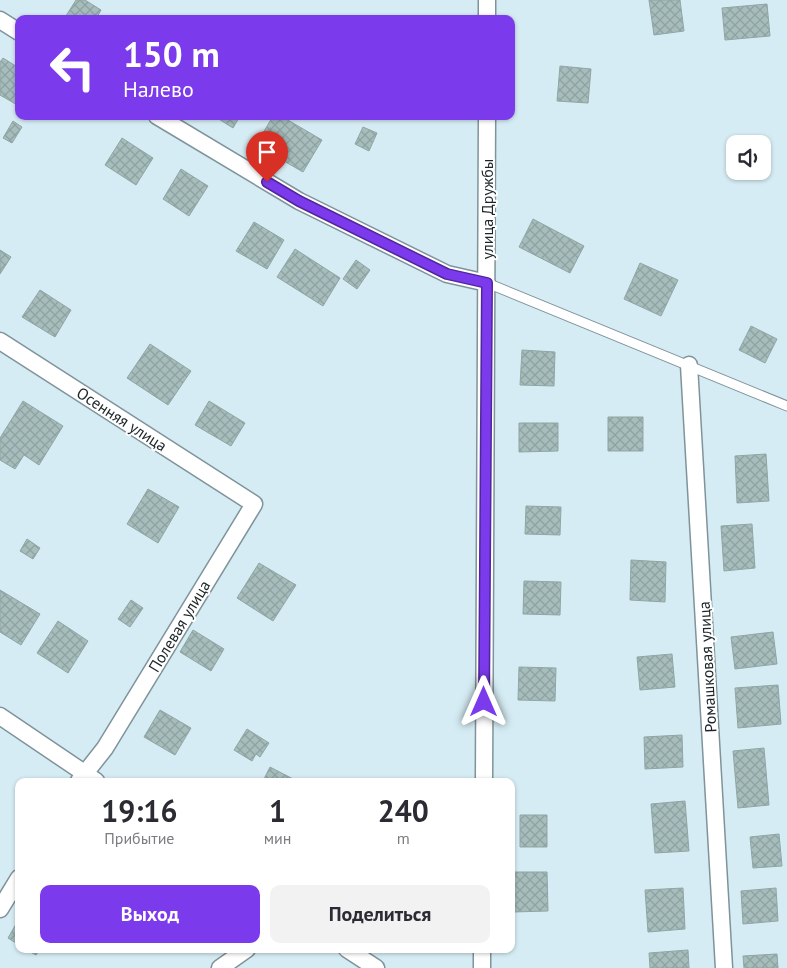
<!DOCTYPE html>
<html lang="ru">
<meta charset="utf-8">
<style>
body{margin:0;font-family:"PT Sans",sans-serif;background:#f2f2f3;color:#2b2b33;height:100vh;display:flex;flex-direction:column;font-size:19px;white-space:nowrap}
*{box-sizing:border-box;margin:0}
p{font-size:16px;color:#7c7c81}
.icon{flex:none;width:28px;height:28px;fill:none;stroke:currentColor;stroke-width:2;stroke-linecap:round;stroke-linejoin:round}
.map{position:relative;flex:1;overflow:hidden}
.drawer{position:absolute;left:15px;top:778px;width:500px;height:175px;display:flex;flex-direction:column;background:#fff;border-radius:10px;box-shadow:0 1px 4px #0004}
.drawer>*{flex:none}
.top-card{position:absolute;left:15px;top:15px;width:500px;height:105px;border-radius:10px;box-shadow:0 1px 4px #0004;background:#7c3aed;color:#fff;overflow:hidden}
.fabs{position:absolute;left:726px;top:135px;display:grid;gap:10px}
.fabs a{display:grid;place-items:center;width:45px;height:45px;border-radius:10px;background:#fff;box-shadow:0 1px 4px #0004;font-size:25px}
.pin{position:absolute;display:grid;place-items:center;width:42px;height:42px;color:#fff;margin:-51px -21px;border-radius:50% 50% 50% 0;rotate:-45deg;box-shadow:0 0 5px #0007}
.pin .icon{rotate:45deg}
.me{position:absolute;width:55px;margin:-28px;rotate:0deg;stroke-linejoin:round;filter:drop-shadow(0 0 4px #0008)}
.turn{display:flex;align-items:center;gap:18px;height:105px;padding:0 25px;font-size:22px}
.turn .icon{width:65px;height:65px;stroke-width:2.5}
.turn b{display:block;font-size:35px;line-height:42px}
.eta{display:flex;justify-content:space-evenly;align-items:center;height:85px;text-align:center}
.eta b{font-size:30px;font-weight:600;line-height:35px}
.cta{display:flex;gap:10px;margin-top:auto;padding:10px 25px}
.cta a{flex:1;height:58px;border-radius:10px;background:#7c3aed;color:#fff;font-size:20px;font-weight:600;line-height:58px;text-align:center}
.cta a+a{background:#f2f2f3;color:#2b2b33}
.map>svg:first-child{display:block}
.building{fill:url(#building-cross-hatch);stroke:#8fa6a5}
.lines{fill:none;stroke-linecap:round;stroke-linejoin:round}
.service-casing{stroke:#7f939a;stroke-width:11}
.minor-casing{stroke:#7f939a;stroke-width:19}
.service{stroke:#fff;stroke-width:9}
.minor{stroke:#fff;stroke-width:16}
.route-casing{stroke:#51269a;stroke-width:12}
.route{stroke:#7c3aed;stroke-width:9}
.labels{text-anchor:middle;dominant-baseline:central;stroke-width:4;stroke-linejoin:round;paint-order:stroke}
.street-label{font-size:16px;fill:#1d2528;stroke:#fff}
</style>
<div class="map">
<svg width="787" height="968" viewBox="0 0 787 968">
<defs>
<pattern id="building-cross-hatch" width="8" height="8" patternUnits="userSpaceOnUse" patternTransform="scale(1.25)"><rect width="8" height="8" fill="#a6bdbc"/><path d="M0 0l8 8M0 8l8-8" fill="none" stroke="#8ea2a2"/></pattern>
</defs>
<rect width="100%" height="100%" fill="#d6ecf4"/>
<path class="building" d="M76 0H85L101 10 96 19H64Z
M649 0H680L684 31 654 35Z
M767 4 770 36 725 40 722 8Z
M3 58 19 68V106L0 95V62Z
M560 66 591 69 588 103 557 101Z
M214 116H240L233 128Z
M273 116H281L322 140 303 172 256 145Z
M13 121 22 127 12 143 3 138Z
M363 127 377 133 369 151 355 144Z
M122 138 153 158 136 185 105 165Z
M181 169 208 186 189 216 163 199Z
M533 219 584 246 570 273 519 247Z
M254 222 284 240 267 269 236 251Z
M295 249 340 278 323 306 277 277Z
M0 250 11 257 0 274Z
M356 260 370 270 357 289 343 279Z
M640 263 678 280 661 316 624 299Z
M40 290 71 310 55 337 22 317Z
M751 326 777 339 765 363 739 350Z
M150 344 191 371 168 405 127 378Z
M522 350 555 352 554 386 520 385Z
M23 401 63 426 39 465 24 455 15 469 0 460V438Z
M209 401 245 423 231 446 195 425Z
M608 417H643V451H608Z
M519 423H558V451L519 452Z
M766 454 769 501 737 503 735 456Z
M148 489 179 507 158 543 127 524Z
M526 506 561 507 560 535 525 534Z
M752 524 755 568 724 571 721 526Z
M27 539 40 548 33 559 20 551Z
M631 560 666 562 665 602 630 600Z
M259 563 296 585 273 621 237 598Z
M524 581 561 582 560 615 523 614Z
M0 590 40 614 21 645 0 632Z
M131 600 143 608 130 627 118 619Z
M58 621 88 641 68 673 37 653Z
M193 630 224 649 211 671 180 652Z
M773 632 777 664 735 669 731 637Z
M672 654 675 687 640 690 637 657Z
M519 667 556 668 555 701 518 700Z
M778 685 781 724 738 728 735 688Z
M160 710 191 728 175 755 144 737Z
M247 729 269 743 260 757 256 754 252 761 234 750Z
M682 735 683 767 645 769 644 737Z
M764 748 769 805 738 808 733 751Z
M270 767 297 781H263Z
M685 801 689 851 655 853 651 804Z
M520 815H547V847H520Z
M779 834 782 866 753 868 750 837Z
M512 872H547L548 911 513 912Z
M683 888 685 929 648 932 645 890Z
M776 888 778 921 743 924 741 891Z
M19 919V945L8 938Z
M25 949H40L36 955Z
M688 950 689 968H650L649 953Z
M777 954 778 968H744L743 956Z"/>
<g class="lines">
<g class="service-casing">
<path id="service" d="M487 283 787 406"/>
</g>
<g class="minor-casing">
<path id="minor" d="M487 0V19
M0 20 19 32
M157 116 299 201 447 274 487 283
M0 341 254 504 105 748 79 781
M689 365 724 968
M0 716 96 781
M484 781 487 116
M0 909 19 878
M347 949 376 968
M220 968 247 949
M482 968V949"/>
</g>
<use href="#service" class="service"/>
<use href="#minor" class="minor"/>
</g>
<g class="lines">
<g class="route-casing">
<path id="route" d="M267 182 299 201 447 274 487 283 484 702"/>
</g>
<use href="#route" class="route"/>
</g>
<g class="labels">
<g class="street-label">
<text transform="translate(487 209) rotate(-90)">улица Дружбы</text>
<text transform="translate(122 419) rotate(33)">Осенняя улица</text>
<text transform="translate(179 626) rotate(-59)">Полевая улица</text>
<text transform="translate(707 667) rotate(-93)">Ромашковая улица</text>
</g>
</g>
</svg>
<div class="fabs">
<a><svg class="icon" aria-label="sound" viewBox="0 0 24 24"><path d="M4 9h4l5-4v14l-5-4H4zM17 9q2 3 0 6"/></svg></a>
</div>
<div class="pin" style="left:267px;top:182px;background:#d93025"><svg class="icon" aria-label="arrive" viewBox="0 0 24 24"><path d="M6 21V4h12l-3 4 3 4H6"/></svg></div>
<svg class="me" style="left:484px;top:702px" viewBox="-20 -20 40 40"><path d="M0-17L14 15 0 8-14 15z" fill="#7c3aed" stroke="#fff" stroke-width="4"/></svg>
<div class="top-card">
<div class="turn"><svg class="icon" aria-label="left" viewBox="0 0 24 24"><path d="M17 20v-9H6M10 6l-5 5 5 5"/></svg><div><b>150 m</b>Налево</div></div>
</div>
<section class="drawer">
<div class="eta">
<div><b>19:16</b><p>Прибытие</p></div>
<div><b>1</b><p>мин</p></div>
<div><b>240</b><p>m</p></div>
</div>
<div class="cta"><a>Выход</a><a>Поделиться</a></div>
</section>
</div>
